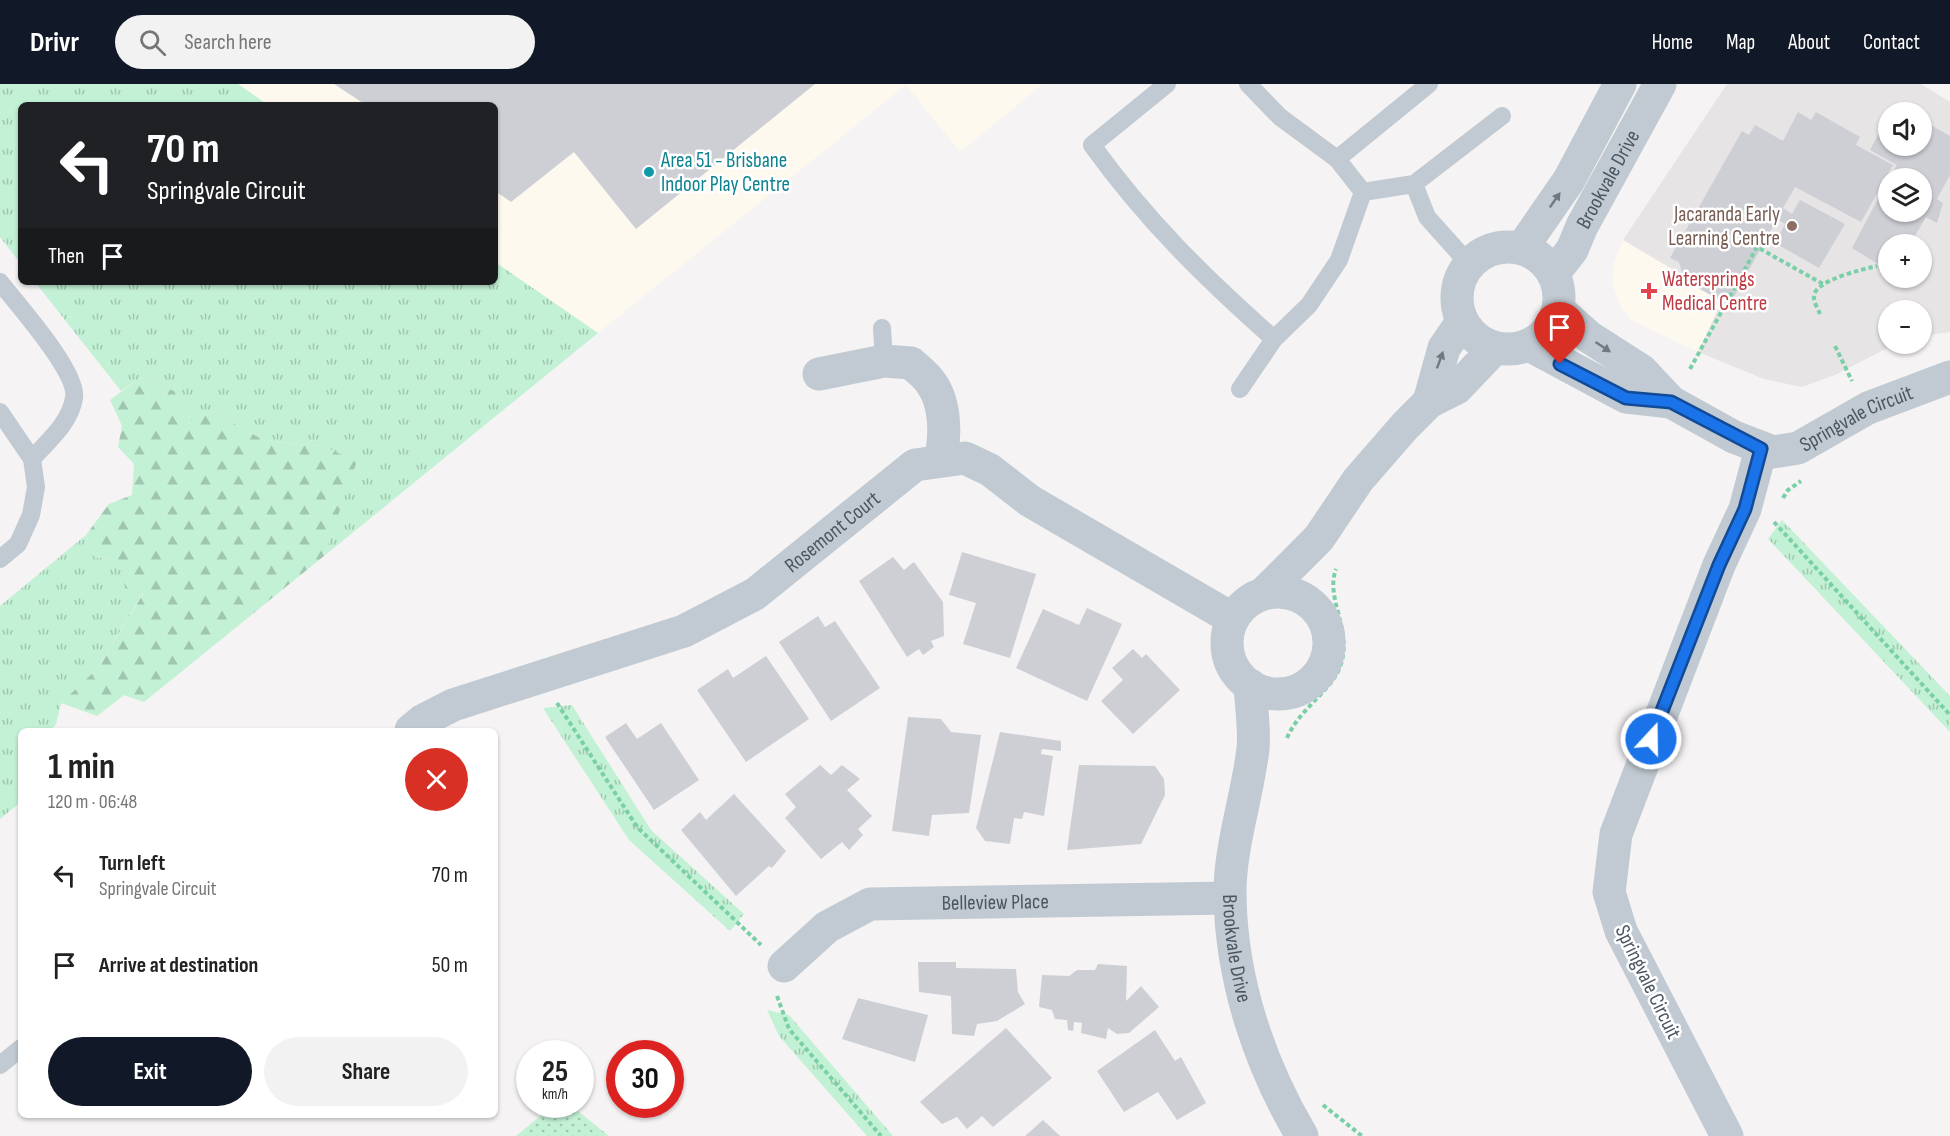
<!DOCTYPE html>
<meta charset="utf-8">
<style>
body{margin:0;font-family:"Sofia Sans Condensed",sans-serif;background:#f2f2f2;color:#222;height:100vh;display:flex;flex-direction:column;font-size:22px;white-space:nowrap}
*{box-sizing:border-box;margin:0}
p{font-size:20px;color:#767676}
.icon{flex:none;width:33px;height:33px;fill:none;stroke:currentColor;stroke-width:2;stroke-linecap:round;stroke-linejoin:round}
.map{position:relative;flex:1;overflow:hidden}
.panel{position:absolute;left:18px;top:644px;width:480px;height:390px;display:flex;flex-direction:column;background:#fff;border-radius:9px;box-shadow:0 2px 4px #0004}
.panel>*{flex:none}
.hud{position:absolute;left:18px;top:18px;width:480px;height:183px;border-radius:9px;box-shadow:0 2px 4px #0004;background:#202124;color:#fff;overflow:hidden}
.fabs{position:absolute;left:1878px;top:18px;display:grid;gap:12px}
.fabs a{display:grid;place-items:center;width:54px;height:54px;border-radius:50%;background:#fff;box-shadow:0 2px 4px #0004;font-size:30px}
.speed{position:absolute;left:516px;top:956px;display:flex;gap:12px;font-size:30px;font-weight:700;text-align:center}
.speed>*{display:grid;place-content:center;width:78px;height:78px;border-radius:50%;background:#fff;box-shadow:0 2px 4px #0004;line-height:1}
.speed small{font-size:15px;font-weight:400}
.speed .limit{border:9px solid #d22;background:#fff;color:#111}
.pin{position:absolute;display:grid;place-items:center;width:51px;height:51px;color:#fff;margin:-62px -26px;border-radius:50% 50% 50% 0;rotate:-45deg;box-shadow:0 0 6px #0007}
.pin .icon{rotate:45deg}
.me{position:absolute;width:66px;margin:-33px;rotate:21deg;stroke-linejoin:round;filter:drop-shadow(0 0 4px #0008)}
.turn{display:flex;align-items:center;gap:21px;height:126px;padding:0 30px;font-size:27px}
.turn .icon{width:78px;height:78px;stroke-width:2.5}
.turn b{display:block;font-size:42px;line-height:51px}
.then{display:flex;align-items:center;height:57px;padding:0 30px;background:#0003;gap:12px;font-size:22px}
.round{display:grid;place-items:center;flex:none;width:63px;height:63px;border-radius:32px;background:#f2f2f2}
.headline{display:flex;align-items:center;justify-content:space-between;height:102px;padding:0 30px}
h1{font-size:36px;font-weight:700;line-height:45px}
.action{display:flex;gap:12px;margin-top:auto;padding:12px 30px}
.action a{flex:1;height:69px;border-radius:36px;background:#111827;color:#fff;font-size:24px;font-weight:700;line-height:69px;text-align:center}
.action a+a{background:#f2f2f2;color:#222}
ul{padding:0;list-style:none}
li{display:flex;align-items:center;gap:18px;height:90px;padding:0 30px}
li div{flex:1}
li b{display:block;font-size:22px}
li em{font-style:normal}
header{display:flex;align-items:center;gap:36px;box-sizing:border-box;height:84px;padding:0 30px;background:#111827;color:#fff}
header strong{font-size:28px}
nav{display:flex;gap:33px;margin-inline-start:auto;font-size:21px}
.search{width:420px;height:54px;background:#f2f2f2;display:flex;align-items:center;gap:15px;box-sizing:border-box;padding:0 21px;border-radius:33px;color:#767676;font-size:22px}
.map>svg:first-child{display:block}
.commercial{fill:#fdf9ef}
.education{fill:#e6e4e5;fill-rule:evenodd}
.grass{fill:url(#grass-tufts)}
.forest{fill:url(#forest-firs)}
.park{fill:url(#park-dots)}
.building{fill:#cdcfd5}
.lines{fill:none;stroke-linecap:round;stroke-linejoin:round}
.path{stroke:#7ad0a6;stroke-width:4;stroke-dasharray:4.5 3;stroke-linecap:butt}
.service{stroke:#c1cad2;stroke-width:18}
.minor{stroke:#c1cad2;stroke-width:33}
.oneway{fill:#6e7983}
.route-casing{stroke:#114b97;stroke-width:15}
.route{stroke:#1a73e8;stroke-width:10}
.culture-dot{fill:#0f9aa8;stroke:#fff;stroke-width:2}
.education-dot{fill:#8d6e63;stroke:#fff;stroke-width:2}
.health-dot{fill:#e0444e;stroke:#fff;stroke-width:2}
.labels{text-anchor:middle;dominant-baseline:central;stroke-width:5;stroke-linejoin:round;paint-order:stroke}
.culture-label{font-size:21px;fill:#0d838f;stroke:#fff;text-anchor:start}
.street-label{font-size:21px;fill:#4a5661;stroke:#fff}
.education-label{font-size:21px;fill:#785e54;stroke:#fff;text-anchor:end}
.health-label{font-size:21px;fill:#be3a42;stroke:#fff;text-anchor:start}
</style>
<header>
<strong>Drivr</strong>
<div class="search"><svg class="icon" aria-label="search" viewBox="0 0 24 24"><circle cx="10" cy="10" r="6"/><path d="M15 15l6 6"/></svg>Search here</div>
<nav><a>Home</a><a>Map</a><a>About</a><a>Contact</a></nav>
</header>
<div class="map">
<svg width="1950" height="1052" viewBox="0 0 1950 1052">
<defs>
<pattern id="grass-tufts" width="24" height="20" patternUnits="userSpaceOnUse" patternTransform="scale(1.5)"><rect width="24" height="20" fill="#c3f1d5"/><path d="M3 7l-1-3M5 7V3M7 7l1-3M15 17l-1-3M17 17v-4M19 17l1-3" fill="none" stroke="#a0c6b0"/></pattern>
<pattern id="forest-firs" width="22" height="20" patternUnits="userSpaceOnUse" patternTransform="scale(1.5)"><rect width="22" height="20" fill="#c3f1d5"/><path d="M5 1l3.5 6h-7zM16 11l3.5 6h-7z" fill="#a0c6b0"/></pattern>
<pattern id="park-dots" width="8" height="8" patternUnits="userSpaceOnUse" patternTransform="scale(1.5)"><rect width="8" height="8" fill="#c3f1d5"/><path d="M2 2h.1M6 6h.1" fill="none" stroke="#a0c6b0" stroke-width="1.8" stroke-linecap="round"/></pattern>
</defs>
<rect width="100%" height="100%" fill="#f5f3f3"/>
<path class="commercial" d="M238 0H1043L960 68 906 1 598 249 495 178V21H268Z
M1623 156 1724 215 1698 268 1631 236 1621 223 1612 199 1614 178Z"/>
<path class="education" d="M1727 0H1921L1950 18V248L1922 252V226H1888V260H1895L1835 291 1802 303 1764 295 1698 268 1723 215 1623 156ZM1888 28H1922V62H1888ZM1888 94H1922V128H1888ZM1888 160H1922V194H1888Z"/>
<path class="grass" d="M0 0H238L268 21H21V180L0 153Z
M495 178 598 249 324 472 356 377 322 362 265 357 214 328 191 337 174 307 140 294 121 307 35 198H495Z
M1782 436 1950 612V648L1768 455Z
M86 451 94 473 122 477 143 509 97 585 61 619 56 640 51 646H21V686L18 691 21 718 0 735V522Z
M572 621 651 746 744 830 730 847 629 756 543 624Z
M767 926 789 931 893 1052H867L779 952Z"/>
<path class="forest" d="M140 294 174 307 191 337 214 328 265 357 322 362 357 377 324 472 144 618 124 611 97 632 61 619 97 585 143 510 125 504 122 477 94 473 86 451 109 420 132 411 134 380 118 363 122 342 110 316Z"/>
<path class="park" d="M555 1020H569L609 1052H516Z"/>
<path class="building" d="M334 0H815L636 145 574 68 511 118 495 107V21H366Z
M1895 21 1909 28H1891Z
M1798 28 1811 36 1816 28 1860 53 1856 61 1893 81 1861 138 1795 103 1783 124 1792 130 1800 116 1845 140 1819 184 1775 159 1785 140 1777 135 1734 213 1721 217 1684 196 1679 178 1670 174 1742 47 1749 51 1755 41 1783 57Z
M1888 32V62H1922V36L1950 52V91L1937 115 1943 119 1937 139 1926 133 1910 160H1888V171L1885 169 1878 180 1852 164 1888 96V128H1922V94H1889L1897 81 1870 66Z
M962 468 1036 490 1010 574 963 560 976 519 949 511Z
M893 473 904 486 914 478 943 518 944 552 931 557 934 563 923 571 919 565 907 573 859 497Z
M1087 524 1122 540 1087 617 1016 584 1043 525 1079 541Z
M818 532 825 543 835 537 880 604 831 637 779 558Z
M1133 565 1142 574 1146 570 1180 606 1133 650 1101 617 1123 596 1112 584Z
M766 572 809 635 746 678 697 606 728 585 733 594Z
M908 633 941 635 951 648 981 651 969 729 932 731 929 752 892 747Z
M626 639 637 655 661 639 699 696 654 726 605 653Z
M1000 648 1061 657V667L1042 665 1041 670 1053 672 1044 732 1024 728 1022 735 1014 734 1010 760 985 757 976 744Z
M820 681 831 691 842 681 860 695 847 706 872 732 858 745 863 751 849 766 842 758 821 775 785 734 796 723 785 710Z
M1079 681 1155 682 1164 695 1165 711 1141 760 1067 766Z
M734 710 786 767 772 784 769 782 736 812 681 746 700 728 706 736Z
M918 878H956V884L1016 885 1018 908 1025 920 997 937 977 940 974 952 952 950 951 912 919 908Z
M1098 880 1127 882 1126 917 1141 902 1159 923 1129 949 1117 950 1108 944 1106 955 1081 949 1082 939 1074 938 1073 947 1068 946 1067 936 1055 935 1052 926 1039 923 1042 891 1069 892 1077 886H1095Z
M858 914 928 931 915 978 842 955Z
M1006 944 1052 994 993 1043 982 1032 967 1045 957 1033 942 1040 920 1018Z
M1155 946 1175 977 1181 973 1206 1019 1177 1036 1158 1008 1124 1028 1097 987Z
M1043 1036 1060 1052H1025Z"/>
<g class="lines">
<path class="path" d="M1820 230C1818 225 1813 217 1814 212 1815 196 1864 185 1877 182
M1835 262 1852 297
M1690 285 1757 163 1823 200
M1783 414 1788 406 1801 397
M1774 438 1950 631
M557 619 637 743 761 861
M1287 654C1299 625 1333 606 1341 580 1352 544 1325 515 1336 485
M777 912 789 945 881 1052
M1323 1021 1362 1052"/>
<path class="service" d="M1167 0 1092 61C1145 135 1205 194 1274 255
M1248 0 1280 33 1337 75 1363 108
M1337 75 1429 0
M1469 180 1427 133 1414 100 1502 32
M0 198C17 220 79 289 74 314 70 339 48 357 32 375
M882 244 884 277
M1240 305 1274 255 1309 221 1339 176 1363 108 1414 100
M0 328 32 375 36 403 31 431 18 460 0 475
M0 981 21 964"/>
<g class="minor">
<circle cx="1508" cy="214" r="51"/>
<path d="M1522 164 1569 96 1620 0"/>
<path id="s1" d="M1553 190 1572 166 1582 142 1660 0"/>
<path id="s2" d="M1558 225 1589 253 1642 287 1671 318 1734 353 1773 368 1798 364 1868 324 1950 293"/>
<path d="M1529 261 1626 313 1671 318"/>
<path d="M819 290 884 277 911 279C917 285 926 291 931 299 946 319 946 353 940 376"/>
<path d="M1429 318 1444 264 1462 238"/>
<circle cx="1278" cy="559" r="51"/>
<path d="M1264 509 1319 454 1358 396 1405 342 1429 318 1457 304 1495 264"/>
<path id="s3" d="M1250 601C1251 622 1255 645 1253 665 1247 715 1229 764 1230 814 1232 899 1260 981 1302 1052"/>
<path id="s4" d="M411 646 422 637 453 621 684 547 755 510 915 381 965 374 990 386 1030 417 1233 535"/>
<path id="s5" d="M784 882 827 843 870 820 1230 814"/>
<path d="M1727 1052 1621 847 1609 808 1616 750 1719 481 1745 425 1761 365"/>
</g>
</g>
<defs><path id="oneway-solid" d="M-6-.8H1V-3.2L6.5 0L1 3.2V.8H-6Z" transform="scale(1.5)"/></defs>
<g class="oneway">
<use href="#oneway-solid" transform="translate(1555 116) rotate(-55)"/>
<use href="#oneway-solid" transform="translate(1603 263) rotate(34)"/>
<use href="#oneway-solid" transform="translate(1440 276) rotate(-70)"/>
</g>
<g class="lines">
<g class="route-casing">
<path id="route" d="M1560 280 1626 314 1671 318 1761 365 1745 425 1719 481 1651 655"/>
</g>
<use href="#route" class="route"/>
</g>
<circle class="culture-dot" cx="649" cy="88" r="6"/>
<circle class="education-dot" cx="1792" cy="142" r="6"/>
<path class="health-dot" d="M1646 198h6v6h6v6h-6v6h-6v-6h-6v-6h6z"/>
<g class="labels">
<g class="culture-label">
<text x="661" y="76">Area 51 - Brisbane<tspan x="661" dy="24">Indoor Play Centre</tspan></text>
</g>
<g class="street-label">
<text stroke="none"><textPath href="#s1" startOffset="110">Brookvale Drive</textPath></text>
<text stroke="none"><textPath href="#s2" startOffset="352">Springvale Circuit</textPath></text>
<text stroke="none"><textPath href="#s4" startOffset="471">Rosemont Court</textPath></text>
<text stroke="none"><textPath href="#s5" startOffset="232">Belleview Place</textPath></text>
<text stroke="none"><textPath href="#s3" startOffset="266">Brookvale Drive</textPath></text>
<text transform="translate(1648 898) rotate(64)">Springvale Circuit</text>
</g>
<g class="education-label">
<text x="1780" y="130">Jacaranda Early<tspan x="1780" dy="24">Learning Centre</tspan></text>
</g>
<g class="health-label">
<text x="1662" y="195">Watersprings<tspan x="1662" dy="24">Medical Centre</tspan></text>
</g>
</g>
</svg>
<div class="fabs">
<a><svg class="icon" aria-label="sound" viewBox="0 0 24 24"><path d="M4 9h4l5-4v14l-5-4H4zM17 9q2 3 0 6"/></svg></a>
<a><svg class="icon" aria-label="layers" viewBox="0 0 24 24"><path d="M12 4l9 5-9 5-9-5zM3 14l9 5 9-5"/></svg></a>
<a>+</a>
<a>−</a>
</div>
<div class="speed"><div>25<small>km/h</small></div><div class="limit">30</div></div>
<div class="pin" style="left:1560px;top:280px;background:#d93025"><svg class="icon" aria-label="arrive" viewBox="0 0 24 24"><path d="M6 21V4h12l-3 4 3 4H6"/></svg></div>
<svg class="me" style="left:1651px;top:655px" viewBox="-20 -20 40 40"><circle r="17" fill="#1a73e8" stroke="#fff" stroke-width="3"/><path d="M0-11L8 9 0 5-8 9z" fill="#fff"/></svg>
<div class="hud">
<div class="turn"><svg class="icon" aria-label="left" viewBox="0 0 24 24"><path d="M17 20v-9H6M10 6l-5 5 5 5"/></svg><div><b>70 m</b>Springvale Circuit</div></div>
<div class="then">Then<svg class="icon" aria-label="arrive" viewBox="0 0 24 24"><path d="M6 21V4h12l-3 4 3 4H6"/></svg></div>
</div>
<section class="panel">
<div class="headline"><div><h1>1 min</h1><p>120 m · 06:48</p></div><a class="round" style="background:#d93025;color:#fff"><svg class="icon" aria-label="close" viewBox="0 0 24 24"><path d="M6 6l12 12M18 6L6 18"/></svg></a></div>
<ul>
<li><svg class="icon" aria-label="left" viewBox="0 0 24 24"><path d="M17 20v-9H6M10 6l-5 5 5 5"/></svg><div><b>Turn left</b><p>Springvale Circuit</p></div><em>70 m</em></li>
<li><svg class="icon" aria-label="arrive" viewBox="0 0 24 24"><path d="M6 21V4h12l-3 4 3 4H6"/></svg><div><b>Arrive at destination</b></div><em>50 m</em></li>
</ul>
<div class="action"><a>Exit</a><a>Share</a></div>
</section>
</div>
